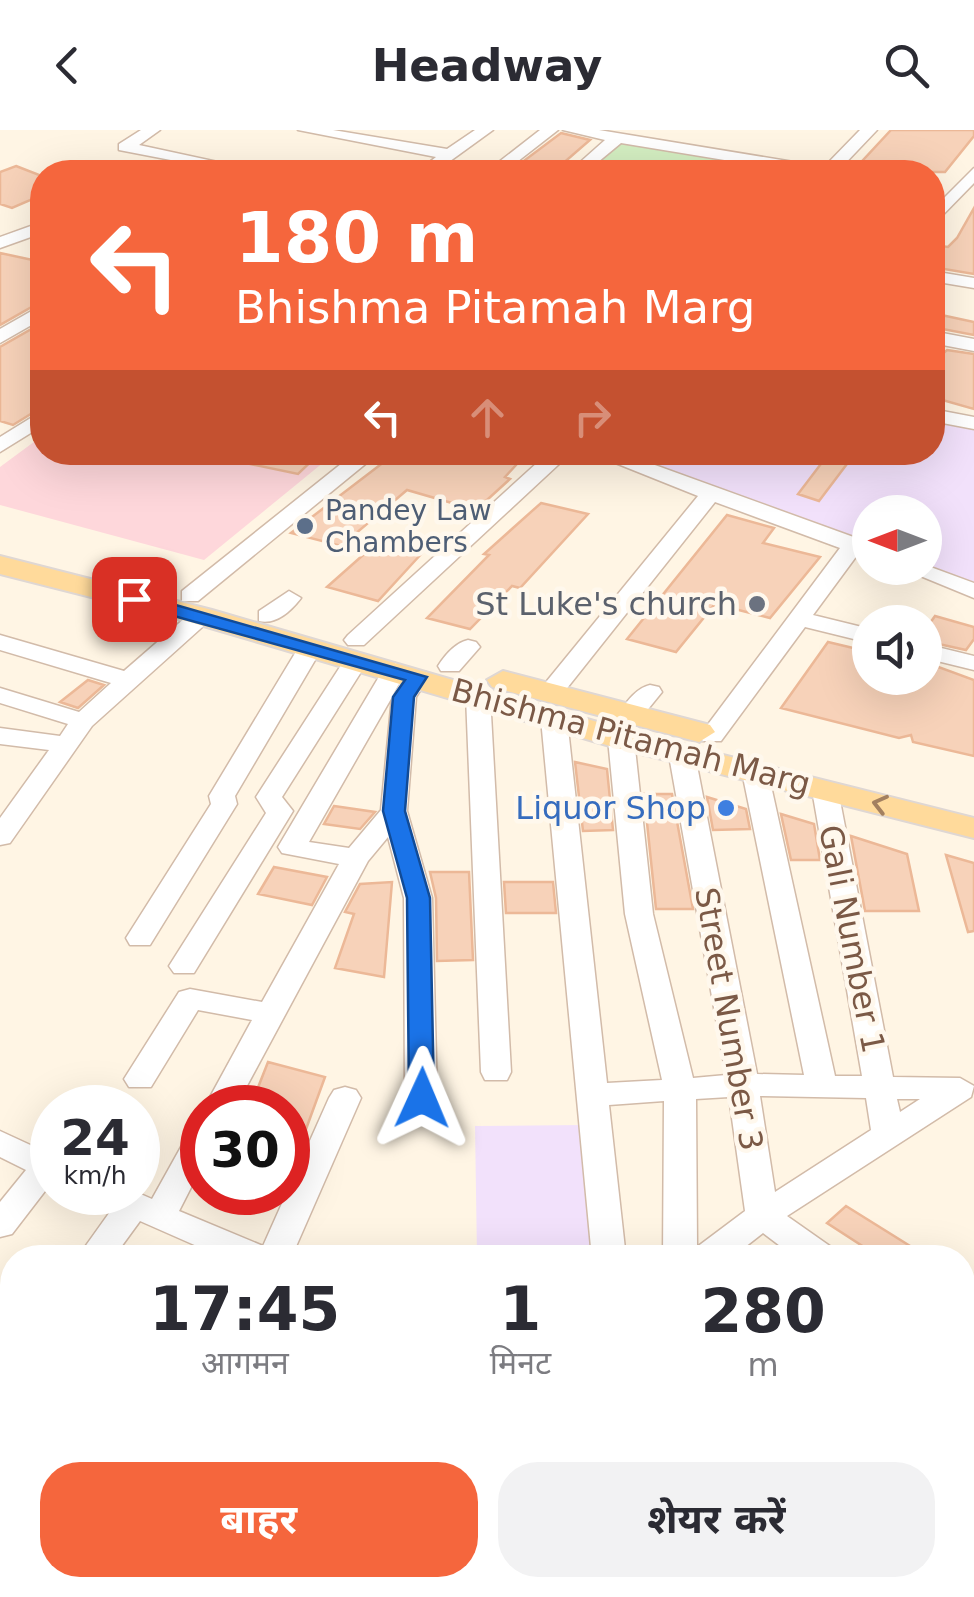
<!DOCTYPE html>
<html lang="hi">
<meta charset="utf-8">
<style>
body{margin:0;font-family:"DejaVu Sans","Noto Sans Devanagari",sans-serif;background:#f2f2f3;color:#2b2b33;height:100vh;display:flex;flex-direction:column;font-size:38px;white-space:nowrap}
*{box-sizing:border-box;margin:0}
p{font-size:32px;color:#7c7c81}
.icon{flex:none;width:55px;height:55px;fill:none;stroke:currentColor;stroke-width:2;stroke-linecap:round;stroke-linejoin:round}
.map{position:relative;flex:1;overflow:hidden}
.details{position:absolute;left:0px;top:1115px;width:975px;height:352px;display:flex;flex-direction:column;background:#fff;border-radius:40px 40px 0 0;box-shadow:0 10px 40px #0002}
.details>*{flex:none}
.guide{position:absolute;left:30px;top:30px;width:915px;height:305px;border-radius:40px;box-shadow:0 10px 40px #0002;background:#f5663d;color:#fff;overflow:hidden}
.needle{width:65px;rotate:270deg}
.controls{position:absolute;left:852px;top:365px;display:grid;gap:20px}
.controls a{display:grid;place-items:center;width:90px;height:90px;border-radius:50%;background:#fff;box-shadow:0 10px 40px #0002;font-size:50px}
.speed{position:absolute;left:30px;top:955px;display:flex;gap:20px;font-size:50px;font-weight:700;text-align:center}
.speed>*{display:grid;place-content:center;width:130px;height:130px;border-radius:50%;background:#fff;box-shadow:0 10px 40px #0002;line-height:1}
.speed small{font-size:25px;font-weight:400}
.speed .limit{border:15px solid #d22;background:#fff;color:#111}
.pin{position:absolute;display:grid;place-items:center;width:85px;height:85px;color:#fff;margin:-42px;border-radius:20px;box-shadow:0 5px 15px #0006}
.me{position:absolute;width:110px;margin:-55px;rotate:1deg;stroke-linejoin:round;filter:drop-shadow(0 0 8px #0008)}
.turn{display:flex;align-items:center;gap:35px;height:210px;padding:0 40px;font-size:45px}
.turn .icon{width:130px;height:130px;stroke-width:2.5}
.turn b{display:block;font-size:70px;line-height:85px}
.lanes{display:flex;align-items:center;height:95px;padding:0 40px;background:#0003;justify-content:center;gap:50px;direction:ltr}
.lanes .off{opacity:.35}
.eta{display:flex;justify-content:space-evenly;align-items:center;height:170px;text-align:center}
.eta b{font-size:60px;font-weight:700;line-height:70px}
.action{display:flex;gap:20px;margin-top:auto;padding:20px 40px}
.action a{flex:1;height:115px;border-radius:40px;background:#f5663d;color:#fff;font-size:40px;font-weight:700;line-height:115px;text-align:center}
.action a+a{background:#f2f2f3;color:#2b2b33}
header{display:flex;justify-content:space-between;align-items:center;height:130px;padding:0 40px;background:#fff;font-size:45px;font-weight:700}
.map>svg:first-child{display:block}
.education{fill:#f2e1fb}
.medical{fill:#fed7db}
.green{fill:#d3eec1}
.building{fill:#f7d2b9;stroke:#ecb897;stroke-width:2.5}
.lines{fill:none;stroke-linecap:round;stroke-linejoin:round}
.minor-casing{stroke:#d2bba9;stroke-width:3}
.major-casing{stroke:#dfd7d3;stroke-width:4}
.minor{fill:#fff;fill-rule:evenodd}
.major{fill:#ffda9b;fill-rule:evenodd}
.oneway{stroke:#a38060}
.route{fill:#1a73e8;stroke:#114b97;stroke-width:2.5}
.service-dot{fill:#5c6f8a;stroke:#fff8ed;stroke-width:4}
.worship-dot{fill:#6b7280;stroke:#fff8ed;stroke-width:4}
.shop-dot{fill:#3f7fe0;stroke:#fff8ed;stroke-width:4}
.labels{text-anchor:middle;dominant-baseline:central;stroke-width:9;stroke-linejoin:round;paint-order:stroke}
.far-service-label{font-size:28px;fill:#4e5e75;stroke:#fff8ed;text-anchor:start}
.worship-label{font-size:32px;fill:#5b616d;stroke:#fff8ed;text-anchor:end}
.street-label{font-size:32px;fill:#7b5946;stroke:#fff8ed}
.shop-label{font-size:32px;fill:#366cbe;stroke:#fff8ed;text-anchor:end}
</style>
<header><svg class="icon" aria-label="back" viewBox="0 0 24 24"><path d="M15 5l-7 7 7 7"/></svg>Headway<svg class="icon" aria-label="search" viewBox="0 0 24 24"><circle cx="10" cy="10" r="6"/><path d="M15 15l6 6"/></svg></header>
<div class="map">
<svg width="974" height="1467" viewBox="0 0 974 1467">
<rect width="100%" height="100%" fill="#fff5e4"/>
<path class="education" d="M933 285 974 293V461L925 438V382H870V421L598 323 932 322Z
M585 995 594 1127H477L475 996Z"/>
<path class="medical" d="M42 306V322L335 323 204 430 0 375V337Z"/>
<path class="green" d="M620 12 806 42H583Z"/>
<path class="building" d="M891 0H974V6L945 42H852Z
M561 3 590 10 553 42H509Z
M16 36 42 46V65L12 78 0 74V42Z
M974 78V144L932 137V127L941 116 948 117 957 108Z
M0 123 42 132V171L0 195Z
M932 183 974 192V205L932 197Z
M42 193V277L13 295 0 291V217Z
M947 220 974 224V279L932 267V233Z
M242 322H321L298 344 241 332Z
M397 322H528L505 347 510 349 476 380 407 360 341 416 291 403Z
M830 322H856L819 371 798 364Z
M541 373 588 384 520 458 512 456 470 499 427 488 489 425 484 424Z
M727 385 774 398 763 413 820 427 770 488 715 474 676 522 627 509Z
M380 410 423 422 378 471 327 457Z
M935 486 974 497V509L966 520 925 511V500Z
M828 512 870 522V548H925V532L974 550V626L913 612 911 605 899 608 781 578Z
M88 550 104 555 78 578 60 572Z
M575 632 607 639 613 700 583 701Z
M644 664H672L693 779H656Z
M707 667 746 679 750 699 713 700Z
M334 676 375 682 360 699 324 694Z
M781 684 814 694 820 730H791Z
M851 706 907 724 919 781H865Z
M946 725 974 733V801L968 802Z
M274 737 327 747 312 775 258 764Z
M430 742H469L473 830 437 831 436 768Z
M392 752 384 847 335 838 354 784 345 782 360 754Z
M504 752H553L556 783H506Z
M268 932 325 947 290 1043 288 978H250Z
M846 1076 910 1116 898 1128H881L827 1093Z"/>
<g class="lines">
<g class="minor-casing">
<path id="minor" d="M141 0H160L139 15 264 42H233L119 20V14Z
M298 0H333L447 19 475 0H493L435 42H417L436 27Z
M540 0H558L504 42H486Z
M563 0H599L824 37 860 0H877L837 42H797L621 13 586 42H569L605 10Z
M974 38V53L932 96V80Z
M42 92V103L0 118V107Z
M932 141 974 148V158L932 151Z
M42 175V189L0 213V199Z
M932 201 974 209V221L932 213Z
M932 279 974 287V299L932 291Z
M42 281V296L0 322V307Z
M356 322H380L198 471H182V461Z
M549 322H572L364 515H348L344 510 348 505Z
M588 322H619L870 413V428L858 424 813 485 870 499V513L805 497 721 611H703L699 606 703 601 840 418 715 372 560 567H542L539 562 542 557 698 366Z
M925 435 974 453V468L901 438Z
M289 461 301 468C291 481 276 495 259 491V481Z
M201 479 213 486 209 491 92 596 10 713 0 715V688L49 620 0 614V598L60 606 68 594 0 573V558L79 582 111 553 0 520V505L124 541 193 481Z
M468 510 476 512 480 517 459 541H441L438 536C445 525 455 513 468 510Z
M309 513 321 520 235 666 237 674 150 815H130L126 808 211 674 209 666 297 520Z
M925 514 974 526V540L925 528Z
M356 524 368 531 282 667 293 681 194 843H174L169 836 266 683 256 667 347 526Z
M395 533 407 540 392 566 408 542H426L429 547 416 567 407 681 432 768 437 968 432 976H410L405 968 404 768 388 707 368 731 235 978H204L252 890 198 880 151 957H129L124 949 179 862 190 859 262 872 339 734 282 723 278 717 383 540ZM392 567 381 680 349 718 309 712Z
M650 555 659 557 662 562 640 589H622L618 584C626 573 636 558 650 555Z
M478 559 490 566 511 942 507 950H485L481 942 466 566Z
M554 581 567 589 607 953 662 950 625 784 608 609 612 604H630L634 609 653 784 693 948 726 945 668 620 681 612 694 620 757 944 804 945 742 642 755 634 768 642 835 946H862L812 660 825 652 838 660 893 947 960 948 974 956 971 967 787 1086 834 1119 839 1128H796L763 1103 731 1128H663L664 971 609 975 626 1128H592L541 589ZM760 966 866 968 871 1000 775 1062ZM729 967 745 1081 697 1117 696 969ZM897 969H920L900 982Z
M345 957 356 960 361 968 291 1128H224L140 1091 113 1128H77L112 1079 91 1071 87 1062H136L152 1069 191 999 202 996V1036L179 1081 263 1116 329 968 334 960Z
M0 1001 52 1025V1052L12 1104 0 1107V1072L26 1040 0 1027Z
M12 1221V1261L0 1265V1225Z
M974 1285V1337L962 1341V1289Z
M0 1379 12 1383V1415L0 1411Z
M74 1455H118L112 1467H68Z
M264 1455H311L305 1467H258Z
M656 1455H696L695 1467H655Z
M825 1455H865L864 1467H824Z
M903 1455H962L968 1467H909Z"/>
</g>
<g class="major-casing">
<path id="major" d="M0 426 212 480 632 602 974 688V708L610 616 190 492 0 444Z
M503 541 710 595 715 602 699 612 492 557 487 550Z"/>
</g>
<use href="#minor" class="minor"/>
<use href="#major" class="major"/>
</g>
<defs><path id="oneway-chevron" d="M-2-3.5L2.5 0L-2 3.5" fill="none" stroke-width="1.6" stroke-linecap="round" stroke-linejoin="round" transform="scale(2.5)"/></defs>
<use class="oneway" href="#oneway-chevron" transform="translate(880 674) rotate(-166)"/>
<path class="route" d="M127 465H141L427 547 414 567 405 681 430 768 434 968 431 974 422 977 409 968 407 768 383 681 393 567 405 550 127 473Z"/>
<circle class="service-dot" cx="305" cy="396" r="10"/>
<circle class="worship-dot" cx="757" cy="474" r="10"/>
<circle class="shop-dot" cx="726" cy="678" r="10"/>
<g class="labels">
<g class="far-service-label">
<text x="325" y="380">Pandey Law<tspan x="325" dy="32">Chambers</tspan></text>
</g>
<g class="worship-label">
<text x="737" y="474">St Luke's church</text>
</g>
<g class="street-label">
<text transform="translate(631 607) rotate(15)">Bhishma Pitamah Marg</text>
<text transform="translate(852 809) rotate(79)">Gali Number 1</text>
<text transform="translate(729 889) rotate(80)">Street Number 3</text>
</g>
<g class="shop-label">
<text x="706" y="678">Liquor Shop</text>
</g>
</g>
</svg>
<div class="controls">
<a><svg class="needle" viewBox="-14 -14 28 28"><path d="M0-13l5 13h-10z" fill="#e53935"/><path d="M0 13l5-13h-10z" fill="#7c7c81"/></svg></a>
<a><svg class="icon" aria-label="sound" viewBox="0 0 24 24"><path d="M4 9h4l5-4v14l-5-4H4zM17 9q2 3 0 6"/></svg></a>
</div>
<div class="speed"><div>24<small>km/h</small></div><div class="limit">30</div></div>
<div class="pin" style="left:134px;top:469px;background:#d93025"><svg class="icon" aria-label="arrive" viewBox="0 0 24 24"><path d="M6 21V4h12l-3 4 3 4H6"/></svg></div>
<svg class="me" style="left:422px;top:968px" viewBox="-20 -20 40 40"><path d="M0-17L14 15 0 8-14 15z" fill="#1a73e8" stroke="#fff" stroke-width="4"/></svg>
<div class="guide">
<div class="turn"><svg class="icon" aria-label="left" viewBox="0 0 24 24"><path d="M17 20v-9H6M10 6l-5 5 5 5"/></svg><div><b>180 m</b>Bhishma Pitamah Marg</div></div>
<div class="lanes"><svg class="icon" aria-label="left" viewBox="0 0 24 24"><path d="M17 20v-9H6M10 6l-5 5 5 5"/></svg><svg class="icon off" aria-label="ahead" viewBox="0 0 24 24"><path d="M12 20V5M6 11l6-6 6 6"/></svg><svg class="icon off" aria-label="right" viewBox="0 0 24 24"><path d="M7 20v-9h11M14 6l5 5-5 5"/></svg></div>
</div>
<section class="details">
<div class="eta">
<div><b>17:45</b><p>आगमन</p></div>
<div><b>1</b><p>मिनट</p></div>
<div><b>280</b><p>m</p></div>
</div>
<div class="action"><a>बाहर</a><a>शेयर करें</a></div>
</section>
</div>
